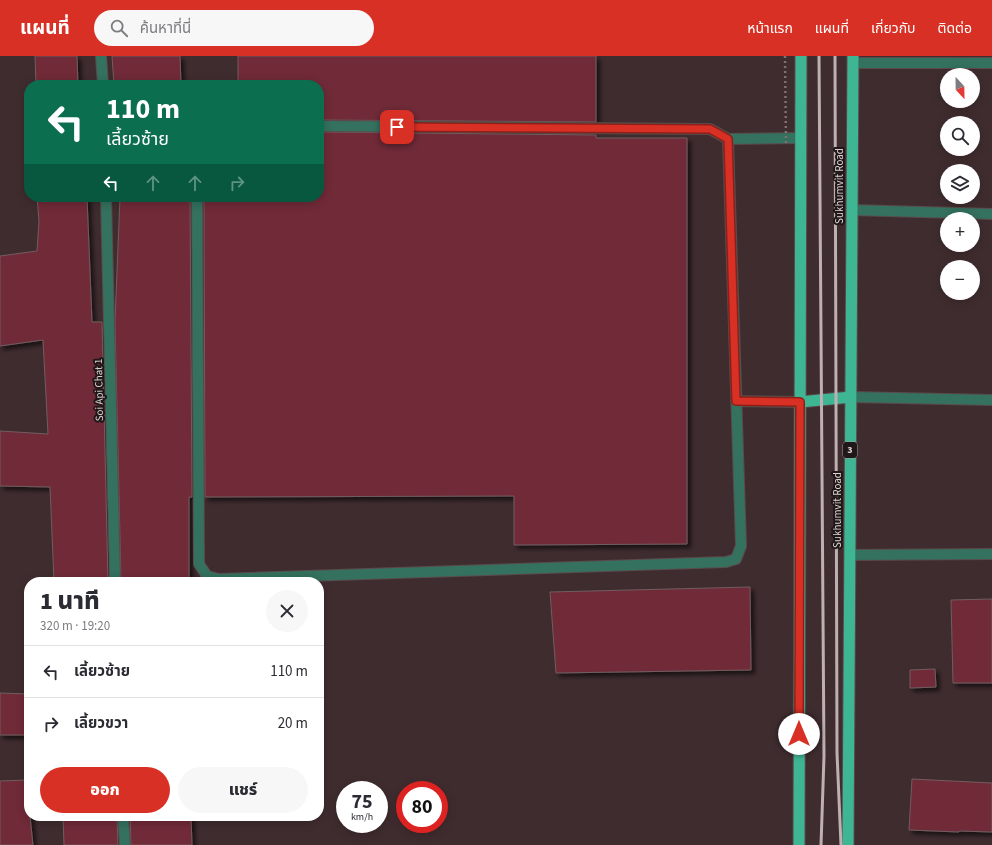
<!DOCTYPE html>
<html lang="th">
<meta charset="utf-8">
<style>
body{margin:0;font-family:"Source Sans 3","Noto Sans Thai",sans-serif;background:#f7f7f7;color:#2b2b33;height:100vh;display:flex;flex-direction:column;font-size:15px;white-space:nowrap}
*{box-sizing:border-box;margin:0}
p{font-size:13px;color:#7c7c81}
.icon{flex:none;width:22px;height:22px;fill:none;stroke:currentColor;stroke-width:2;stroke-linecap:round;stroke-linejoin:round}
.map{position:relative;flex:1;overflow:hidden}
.sheet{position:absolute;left:24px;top:521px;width:300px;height:244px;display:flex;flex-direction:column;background:#fff;border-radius:16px;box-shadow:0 2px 10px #0003}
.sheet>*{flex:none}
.top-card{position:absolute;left:24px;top:24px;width:300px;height:122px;border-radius:16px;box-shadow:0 2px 10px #0003;background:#0b6e4f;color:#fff;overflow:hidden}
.needle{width:26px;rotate:158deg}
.tools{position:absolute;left:940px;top:12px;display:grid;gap:8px}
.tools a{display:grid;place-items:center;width:40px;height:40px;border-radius:50%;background:#fff;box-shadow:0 2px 10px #0003;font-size:20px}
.speed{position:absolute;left:336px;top:725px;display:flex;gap:8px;font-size:20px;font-weight:700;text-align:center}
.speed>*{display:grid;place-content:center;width:52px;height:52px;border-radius:50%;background:#fff;box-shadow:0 2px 10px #0003;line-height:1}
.speed small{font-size:10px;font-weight:400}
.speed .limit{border:6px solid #d22;background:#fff;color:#111}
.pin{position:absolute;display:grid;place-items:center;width:34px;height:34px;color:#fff;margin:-17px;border-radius:8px;box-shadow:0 2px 6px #0006}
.me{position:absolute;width:44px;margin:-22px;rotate:0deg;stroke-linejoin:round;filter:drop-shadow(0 0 3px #0008)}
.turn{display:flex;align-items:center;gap:14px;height:84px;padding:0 16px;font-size:18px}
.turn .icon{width:52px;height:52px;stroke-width:2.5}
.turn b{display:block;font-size:28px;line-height:34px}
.lanes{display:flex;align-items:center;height:38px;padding:0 16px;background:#0003;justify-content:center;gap:20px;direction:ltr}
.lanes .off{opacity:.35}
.round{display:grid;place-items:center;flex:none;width:42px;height:42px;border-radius:21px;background:#f7f7f7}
.head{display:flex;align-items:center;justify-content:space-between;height:68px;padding:0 16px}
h1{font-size:24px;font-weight:800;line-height:30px}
.action{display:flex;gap:8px;margin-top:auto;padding:8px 16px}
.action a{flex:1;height:46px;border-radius:24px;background:#d93025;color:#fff;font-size:16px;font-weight:800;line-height:46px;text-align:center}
.action a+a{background:#f7f7f7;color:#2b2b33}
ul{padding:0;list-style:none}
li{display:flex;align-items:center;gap:12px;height:52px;padding:0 16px;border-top:1px solid #e1e1e2}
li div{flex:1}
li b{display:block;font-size:15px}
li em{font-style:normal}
header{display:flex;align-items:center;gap:24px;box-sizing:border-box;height:56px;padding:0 20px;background:#d93025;color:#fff}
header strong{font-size:19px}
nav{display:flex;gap:22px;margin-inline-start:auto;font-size:14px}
.search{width:280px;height:36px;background:#f7f7f7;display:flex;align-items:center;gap:10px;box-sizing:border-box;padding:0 14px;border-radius:22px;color:#7c7c81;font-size:15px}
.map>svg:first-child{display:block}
.building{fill:#6f2b39;stroke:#715d5f;filter:url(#shadow)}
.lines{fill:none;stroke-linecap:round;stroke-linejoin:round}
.service-casing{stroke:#5b4a4c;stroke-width:12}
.minor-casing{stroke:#5b4a4c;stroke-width:12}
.trunk-casing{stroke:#5b4a4c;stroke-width:13}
.service{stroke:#34715e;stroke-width:10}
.minor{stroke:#34715e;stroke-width:10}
.trunk{stroke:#3eb694;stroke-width:11}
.rail{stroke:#beb0b2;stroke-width:3}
.path-bridge{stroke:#807072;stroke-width:2.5;stroke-dasharray:2 3;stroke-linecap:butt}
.route-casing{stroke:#8d1f18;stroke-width:10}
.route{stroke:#d93025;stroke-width:7}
.labels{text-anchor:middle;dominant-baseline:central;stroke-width:4;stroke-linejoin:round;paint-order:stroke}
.shield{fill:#201718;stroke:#a4999a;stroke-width:1}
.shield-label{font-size:10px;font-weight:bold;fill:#ddd1d2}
.street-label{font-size:11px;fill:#ddd1d2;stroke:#201718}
</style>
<header>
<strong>แผนที่</strong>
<div class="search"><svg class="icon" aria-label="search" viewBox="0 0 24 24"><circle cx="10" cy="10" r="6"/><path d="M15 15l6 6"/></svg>ค้นหาที่นี่</div>
<nav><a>หน้าแรก</a><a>แผนที่</a><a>เกี่ยวกับ</a><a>ติดต่อ</a></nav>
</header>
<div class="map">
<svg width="992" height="789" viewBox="0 0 992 789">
<defs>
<filter id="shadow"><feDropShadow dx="3.5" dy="3.5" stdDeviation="2" flood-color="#0009"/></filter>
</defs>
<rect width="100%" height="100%" fill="#3f2c2f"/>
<path class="building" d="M35 0H77L78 29H36Z
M112 0H180L181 29H114Z
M238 0H596V66L319 64V29H238Z
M319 76 596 79V82H687V488L514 489V440L205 441 204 141H319Z
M37 141H87L92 266H102L108 526H54L50 431 0 430V375L48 378 43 284 0 290V200L37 195 39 165Z
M120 141H190L192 441H189V526H121L115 266Z
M750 531 751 614 556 617 550 536Z
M992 543V627H953L951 544Z
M935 613 936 631 910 632V614Z
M0 637 29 638V679H0Z
M912 723 992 727V776L959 775V776L909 774Z
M27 724 29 760H30L33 789H0V725Z
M63 760H117L118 789H64Z
M130 760H191L192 789H131Z"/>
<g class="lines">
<g class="service-casing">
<path id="service" d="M853 7H992
M852 154 992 158
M851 341 992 344
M850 499 992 498"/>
</g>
<g class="minor-casing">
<path id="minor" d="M101 0 103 29
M319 70 710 73 728 83 801 82
M106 141 115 526
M197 141 199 508 207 520 219 523 726 506 736 503 741 490 728 83
M736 345 800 346
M123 760 125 789"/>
</g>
<g class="trunk-casing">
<path id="trunk" d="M800 346 851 341
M799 789 801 0
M848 789 853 0"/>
</g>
<use href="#service" class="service"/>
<use href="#minor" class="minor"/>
<use href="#trunk" class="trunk"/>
<path class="rail" d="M819 0 824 700 821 789
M835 0 837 697 841 789"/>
<path class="path-bridge" d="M785 0 786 89"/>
</g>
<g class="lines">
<g class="route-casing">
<path id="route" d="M397 71 710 73 728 83 736 345 800 346 799 678"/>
</g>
<use href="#route" class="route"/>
</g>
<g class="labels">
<rect class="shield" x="843" y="386" width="14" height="16" rx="3"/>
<g class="shield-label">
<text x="850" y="394">3</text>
</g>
<g class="street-label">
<text transform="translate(839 130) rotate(-90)">Sukhumvit Road</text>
<text transform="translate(99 334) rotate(-91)">Soi Api Chat 1</text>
<text transform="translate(837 454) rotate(-90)">Sukhumvit Road</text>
</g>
</g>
</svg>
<div class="tools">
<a><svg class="needle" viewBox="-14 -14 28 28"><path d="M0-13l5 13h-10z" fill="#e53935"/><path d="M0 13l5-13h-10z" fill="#7c7c81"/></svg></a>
<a><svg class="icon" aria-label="search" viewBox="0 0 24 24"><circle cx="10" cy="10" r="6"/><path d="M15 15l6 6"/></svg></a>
<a><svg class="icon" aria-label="layers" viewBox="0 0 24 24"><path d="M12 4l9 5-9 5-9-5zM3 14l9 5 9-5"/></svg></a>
<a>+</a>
<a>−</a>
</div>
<div class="speed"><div>75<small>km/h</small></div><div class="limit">80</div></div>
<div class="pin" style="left:397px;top:71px;background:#d93025"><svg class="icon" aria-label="arrive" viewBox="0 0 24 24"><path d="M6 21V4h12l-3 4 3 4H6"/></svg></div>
<svg class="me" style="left:799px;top:678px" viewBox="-20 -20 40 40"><circle r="19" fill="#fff"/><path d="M0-13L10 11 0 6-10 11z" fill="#d93025"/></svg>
<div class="top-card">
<div class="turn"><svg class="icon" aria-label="left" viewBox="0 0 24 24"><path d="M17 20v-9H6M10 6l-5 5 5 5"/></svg><div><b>110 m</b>เลี้ยวซ้าย</div></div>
<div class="lanes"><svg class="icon" aria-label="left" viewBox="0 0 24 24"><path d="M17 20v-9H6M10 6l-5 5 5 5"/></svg><svg class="icon off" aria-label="ahead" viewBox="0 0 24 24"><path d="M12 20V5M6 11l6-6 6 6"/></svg><svg class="icon off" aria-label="ahead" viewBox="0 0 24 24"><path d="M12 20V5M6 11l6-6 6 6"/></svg><svg class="icon off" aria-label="right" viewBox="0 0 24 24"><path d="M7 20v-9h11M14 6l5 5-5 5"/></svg></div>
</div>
<section class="sheet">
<div class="head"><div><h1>1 นาที</h1><p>320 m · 19:20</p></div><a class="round"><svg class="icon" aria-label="close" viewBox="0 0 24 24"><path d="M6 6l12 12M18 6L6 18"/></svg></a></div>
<ul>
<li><svg class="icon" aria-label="left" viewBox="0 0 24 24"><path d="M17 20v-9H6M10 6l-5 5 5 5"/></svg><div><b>เลี้ยวซ้าย</b></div><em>110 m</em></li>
<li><svg class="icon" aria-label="right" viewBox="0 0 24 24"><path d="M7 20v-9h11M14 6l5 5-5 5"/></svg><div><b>เลี้ยวขวา</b></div><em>20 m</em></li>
</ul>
<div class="action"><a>ออก</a><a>แชร์</a></div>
</section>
</div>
